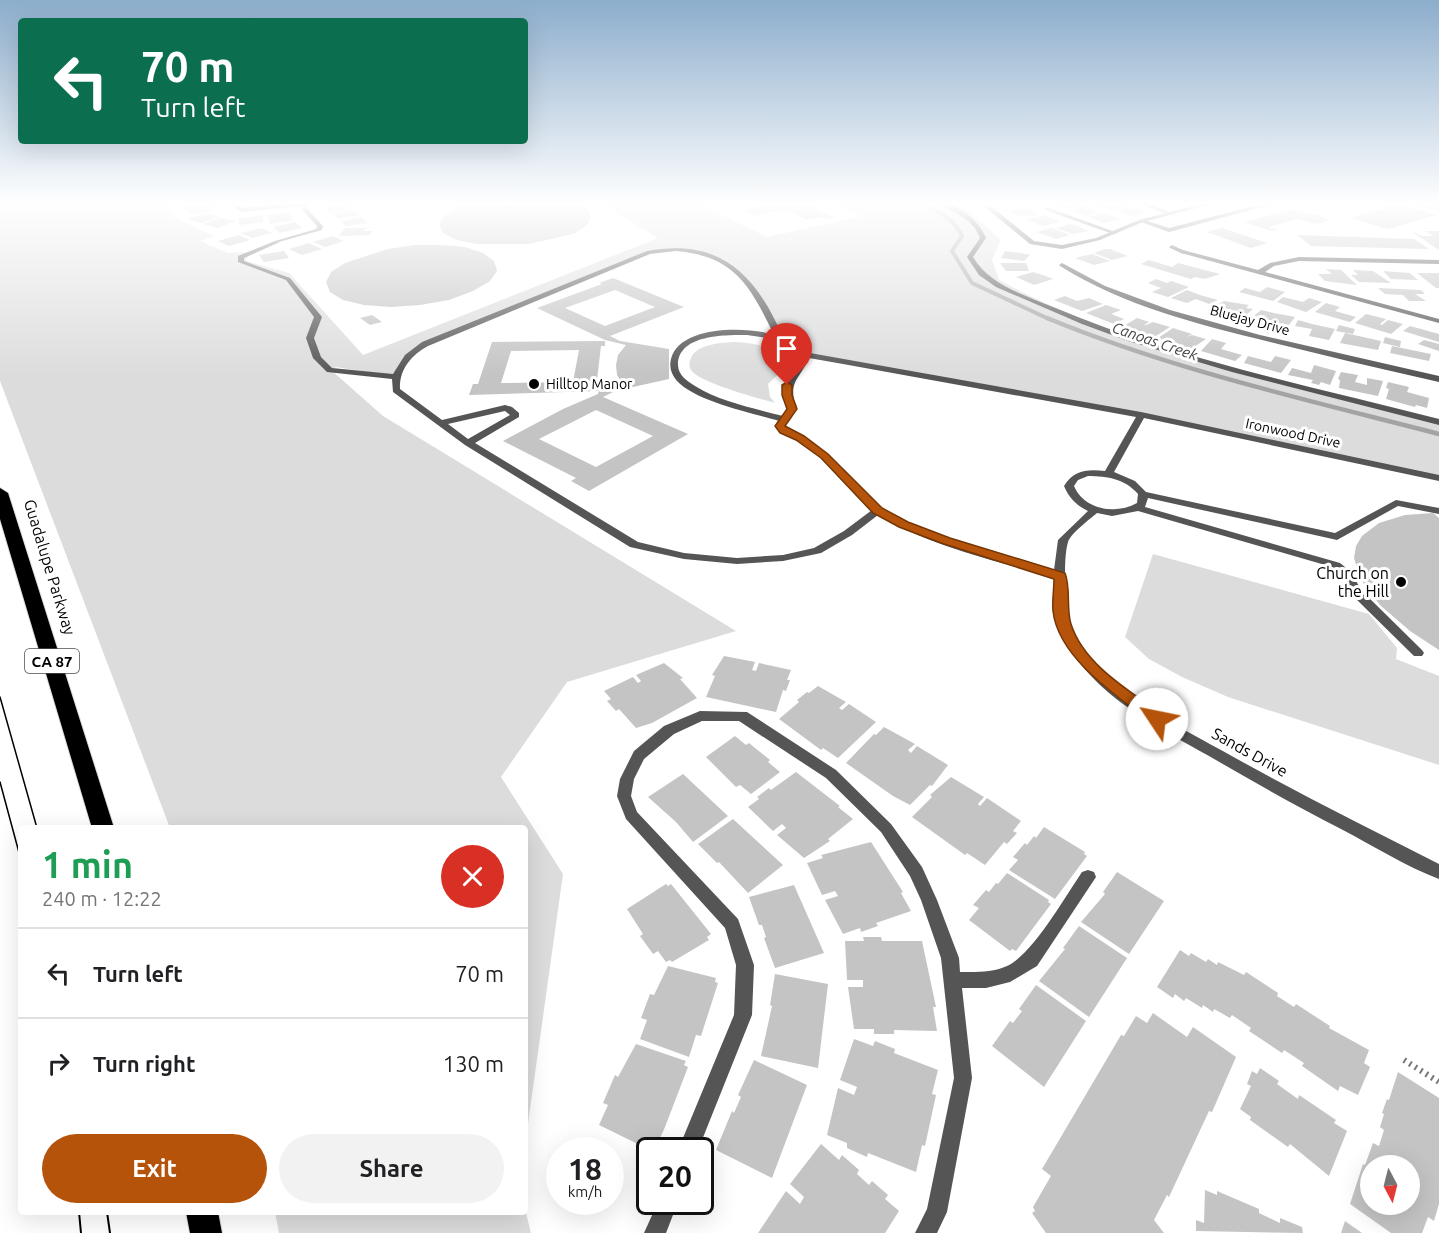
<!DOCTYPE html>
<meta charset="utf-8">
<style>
body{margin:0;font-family:Ubuntu,sans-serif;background:#f2f2f2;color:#202124;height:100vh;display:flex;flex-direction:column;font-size:22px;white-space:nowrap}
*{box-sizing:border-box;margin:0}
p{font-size:20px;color:#757577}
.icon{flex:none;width:33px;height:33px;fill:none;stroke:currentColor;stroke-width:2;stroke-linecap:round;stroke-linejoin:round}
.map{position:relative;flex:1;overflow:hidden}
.details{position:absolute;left:18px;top:825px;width:510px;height:390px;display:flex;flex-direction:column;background:#fff;border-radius:6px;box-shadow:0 6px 24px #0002}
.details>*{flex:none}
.banner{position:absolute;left:18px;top:18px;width:510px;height:126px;border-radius:6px;box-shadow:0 6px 24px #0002;background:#0b6e4f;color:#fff;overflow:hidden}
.needle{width:39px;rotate:173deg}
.controls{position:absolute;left:1360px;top:1155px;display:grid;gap:12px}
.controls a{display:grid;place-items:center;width:60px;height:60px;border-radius:50%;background:#fff;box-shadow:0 6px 24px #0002;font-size:30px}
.speed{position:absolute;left:546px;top:1137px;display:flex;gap:12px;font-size:30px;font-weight:700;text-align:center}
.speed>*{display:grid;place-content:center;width:78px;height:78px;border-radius:50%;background:#fff;box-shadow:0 6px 24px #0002;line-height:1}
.speed small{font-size:15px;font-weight:400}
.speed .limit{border:3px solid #111;border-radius:9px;background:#fff;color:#111}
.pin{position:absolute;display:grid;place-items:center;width:51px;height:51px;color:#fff;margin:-62px -26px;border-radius:50% 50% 50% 0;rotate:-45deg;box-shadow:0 0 6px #0007}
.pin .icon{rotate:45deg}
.me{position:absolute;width:66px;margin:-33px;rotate:304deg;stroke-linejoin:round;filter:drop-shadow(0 0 4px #0008)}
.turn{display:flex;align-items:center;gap:21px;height:126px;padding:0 24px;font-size:27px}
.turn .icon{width:78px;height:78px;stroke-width:2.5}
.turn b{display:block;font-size:42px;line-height:51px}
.round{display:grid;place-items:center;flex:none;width:63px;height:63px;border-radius:32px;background:#f2f2f2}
.overview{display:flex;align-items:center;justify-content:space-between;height:102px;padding:0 24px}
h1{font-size:36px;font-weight:700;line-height:45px;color:#1e9e55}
.button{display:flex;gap:12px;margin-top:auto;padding:12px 24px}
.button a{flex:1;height:69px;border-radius:36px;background:#b45309;color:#fff;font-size:24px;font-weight:700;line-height:69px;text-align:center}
.button a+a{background:#f2f2f2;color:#202124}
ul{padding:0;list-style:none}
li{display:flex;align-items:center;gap:18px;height:90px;padding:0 24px;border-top:2px solid #e0e0e0}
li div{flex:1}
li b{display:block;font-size:22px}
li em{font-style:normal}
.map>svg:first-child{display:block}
.green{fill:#dcdcdc}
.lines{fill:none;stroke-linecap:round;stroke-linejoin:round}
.stream-far1{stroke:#a3a3a3;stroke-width:4}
.stream{stroke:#a3a3a3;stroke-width:4.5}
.building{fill:#c4c4c4;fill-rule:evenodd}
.motorway-casing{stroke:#dbdbdb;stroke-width:2}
.path{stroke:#777;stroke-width:6;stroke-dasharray:2 4.5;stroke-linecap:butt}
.service{fill:#555;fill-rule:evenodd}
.minor{fill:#555;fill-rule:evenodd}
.motorway{fill:#000;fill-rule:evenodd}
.tram-far1{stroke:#000;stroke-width:1.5}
.tram{stroke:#000;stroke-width:2}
.route{fill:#b45309;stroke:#753606;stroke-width:1.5}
.poi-dot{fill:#000;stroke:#fff;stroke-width:2}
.labels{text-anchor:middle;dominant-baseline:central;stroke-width:6;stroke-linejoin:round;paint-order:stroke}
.far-street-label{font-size:14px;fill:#000;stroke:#fff}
.far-poi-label{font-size:14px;fill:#000;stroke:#fff;text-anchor:start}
.far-water-label{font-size:15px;font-style:italic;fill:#444;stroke:#fff}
.shield{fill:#fff;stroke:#4c4c4c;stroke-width:1.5}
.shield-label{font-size:15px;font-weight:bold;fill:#000}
.street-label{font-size:16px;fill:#000;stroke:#fff}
.poi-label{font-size:16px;fill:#000;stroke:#fff;text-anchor:end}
</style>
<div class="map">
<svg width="1439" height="1233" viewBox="0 0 1439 1233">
<rect width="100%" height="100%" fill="#fff"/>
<path class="green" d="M0 203H167L170 208 169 210 174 215 173 217 214 236 200 241 228 253 245 252 248 254 246 261 289 273 363 355 658 238 601 203H697L767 237 863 216 834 203H960L1001 240 992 260 999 280C1135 354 1290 379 1439 419V478L1196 427 806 354C798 349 789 345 782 340 773 332 770 313 763 303 735 254 702 247 649 252L414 350 397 377 336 367 331 370 383 416 736 631 567 682 501 777 563 874 525 1145V828H170L0 381Z
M733 342C745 342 789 346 783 366 781 373 773 379 768 384L770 397 775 403C757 398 709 385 695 374 689 370 688 364 691 358 697 344 720 343 733 342Z
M1153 554 1369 614 1397 648 1396 659 1439 676V765L1228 697 1182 677 1149 659 1125 637Z
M525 1209 531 1233H279L275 1212H525Z"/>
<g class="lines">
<path class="stream-far1" d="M923 203C939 213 954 218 962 236L952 251 972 283 1051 320"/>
<path class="stream" d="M1047 318C1173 370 1308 400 1439 434"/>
</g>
<path class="building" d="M180 203H207L214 210 191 215Z
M470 203H577L588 210 591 218 586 226 573 234 529 244H477L457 240 443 233 439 225 443 217 454 209Z
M774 203H804L835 218 828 219 822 217 807 220 785 209 754 216 743 210Z
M1052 203H1078L1083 205 1068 209Z
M1119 203 1126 206 1111 210 1094 204Z
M1426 203H1439V212L1418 206Z
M345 204 351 209 330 213 324 208Z
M1398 204 1436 215 1388 229 1350 218Z
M1084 206 1094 210 1100 212 1086 216 1070 210Z
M1129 207 1139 209 1146 212 1131 216 1115 210Z
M1029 208 1038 215 1018 216 1010 210Z
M1291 209 1320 216 1330 220 1317 224 1298 219 1268 227 1277 230 1272 231 1244 222Z
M353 210 360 215 339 219 333 214Z
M289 212 293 220 278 223 276 221 277 223 270 224 267 215Z
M207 213 220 217 200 223 187 219Z
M1103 213 1120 219 1104 223 1088 217Z
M263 215V222L239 225V218Z
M1046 215 1060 222 1043 226 1028 220Z
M362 217 368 223 346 226 341 221Z
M220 218 236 221 218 228 203 224Z
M295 222 302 228 280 233 273 227Z
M1071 224 1075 225 1089 231 1073 234 1056 228Z
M262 228 272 233 252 238 241 233Z
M345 228H367L363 231H372L370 235 339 236Z
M1052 228 1070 235 1056 239 1036 232Z
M1222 228 1267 243 1251 248 1207 232Z
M1409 230 1422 236H1433L1425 231H1439V250Z
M239 235 250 240 229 246 218 241Z
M1297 235 1414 239 1429 249 1311 246Z
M332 236 344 241 325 247 313 242Z
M309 243 322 249 302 255 289 249Z
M415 245H442L465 247 483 253 494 261 497 271 490 281 473 291 449 300 420 305 391 307 364 305 343 300 330 292 326 282 331 272 345 263 388 249Z
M1105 249H1110L1128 256 1112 260 1094 253Z
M284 251 289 258 264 262 259 255Z
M1005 251 1021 253 1030 255 1024 261 1001 258Z
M1092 254 1110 261 1094 265 1075 258Z
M1149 260 1172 267 1178 263 1220 274 1205 279 1195 277 1191 279 1141 264Z
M1000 263H1026L1029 271H1006Z
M1326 269 1341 270 1357 285 1325 281 1318 274H1332Z
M1353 270 1373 271 1391 283 1359 282 1351 275H1358Z
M1383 271 1410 273 1418 280 1391 279Z
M1033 272 1043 275 1053 279 1034 285 1016 277Z
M1417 273H1439V288H1436Z
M613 278 684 307 610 336 620 341 669 349V379L615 391 603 397 688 434 589 491 571 481 576 478 503 441 563 409 598 394 599 391 469 395 473 384H478L492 342 605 341V346H601L596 388 624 386 617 375 616 365 618 355 626 345 605 340 537 308 602 284 599 283ZM615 290 655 307 605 326 565 308ZM579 350 573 382 501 383 511 351ZM596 410 653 436 596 467 539 439Z
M1156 279 1167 283 1171 281 1189 287 1168 297 1152 292 1161 288 1148 283Z
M1267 287 1285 292 1273 301 1239 292 1245 288 1260 292Z
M1378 288 1421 290 1425 294H1415L1426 301H1409L1403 295 1385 294Z
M1187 290 1200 295 1218 300 1209 304 1196 299 1187 303 1171 298Z
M1065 296 1077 301 1089 298 1103 304 1082 311 1054 300Z
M1283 297 1303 302 1309 298 1322 302 1306 312 1277 302Z
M1224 301 1249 305 1246 308 1253 309 1246 315 1228 311 1224 314 1208 310Z
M1326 303 1340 307 1335 311 1356 317 1350 322 1315 312Z
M1106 305 1121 310 1111 314 1124 319 1114 324 1086 313Z
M1261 310 1274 313 1295 317 1285 330 1248 321Z
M1366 314 1386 319 1380 324 1382 325 1388 320 1403 324 1391 334 1355 323Z
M372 315 382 322 370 325 360 318Z
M1137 318 1149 322 1144 325H1146L1153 322 1170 327 1148 341 1136 337 1143 333 1122 327Z
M1298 320 1312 324 1335 329 1329 340 1309 336 1312 329 1295 326Z
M1339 325 1355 329 1353 334 1336 331Z
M1410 326 1439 334V342L1403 331Z
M1173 328 1192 334 1186 337 1192 335 1206 339 1191 349 1195 351 1192 353 1179 349 1182 347 1178 344 1158 338Z
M1345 333 1381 341 1378 350 1340 343Z
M1385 337 1401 341 1400 347 1383 343Z
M1212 339 1226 343 1221 349 1242 355 1235 361 1201 351Z
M1424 340 1439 344V351L1418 344Z
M1392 346 1431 354 1429 361 1390 353Z
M1248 356 1271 362 1275 356 1291 360 1281 373 1244 363Z
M1314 365 1336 371 1330 385 1321 382 1319 385 1311 383 1313 380 1288 375 1292 368 1311 373Z
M1341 372 1358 375 1355 382 1367 385V378L1383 381 1378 396 1339 388 1340 380 1338 379Z
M1388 382 1409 387 1407 392 1429 398 1427 408 1416 405 1415 407 1386 399 1389 389 1386 388Z
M1433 513 1439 518V650L1410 631 1380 605 1361 580 1354 558 1356 546 1362 536 1379 523 1405 515Z
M724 656 755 662 752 670 756 671 759 663 791 670 787 680H790L786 691 783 690 776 712 706 697 715 676 712 675Z
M664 663 683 678 680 679 697 698 652 723 636 728 619 709 616 711 607 701 611 699 604 691 633 677 638 683 641 681 636 675Z
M818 686 846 702 839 708 842 710 849 704 876 722 838 758 823 748 821 750 779 719 799 702 797 700 807 692 809 693Z
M884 727 915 744 908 750 911 753 917 746 948 765 932 786 930 785 910 805 893 796 846 763 874 734 876 735Z
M735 736 746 745 749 743 770 760 768 762 780 772 751 794 740 785 736 787 706 757Z
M796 772 840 806 838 807 853 819 828 839 830 841 804 858 777 835 786 828 782 824 773 831 748 807 759 799 757 797 769 788 771 790Z
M683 774 728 816 693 842 676 822 648 797Z
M951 777 984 797 978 804 980 806 987 798 1021 821 1013 831 1017 833 1007 844 1004 842 985 865 967 853 965 855 912 817 932 797 930 795Z
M733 819 783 865 748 893 719 862 717 863 698 844Z
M1044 827 1085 852 1084 854 1087 856 1055 899 1009 870 1018 860 1013 857 1025 843 1027 845 1034 836 1036 838Z
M871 842 903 892 901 893 911 911 876 923 878 926 861 932 860 928 843 934 825 900 838 896 835 891 822 895 807 863 823 858 821 855Z
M1117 872 1164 901 1129 954 1081 922 1105 894 1103 892Z
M1007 873 1049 900 1048 902 1051 904 1016 951 1012 949 1010 951 969 920 979 908 973 905 986 890 989 892 996 883 998 884Z
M666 884 668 886 671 884 711 934 707 937 709 940 672 962 670 960 666 962 658 951 653 954 640 936 643 934 627 909Z
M794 885 824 953 775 968 764 938 766 937 762 925H759L749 897Z
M1079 926 1127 958 1089 1017 1039 981 1065 949 1063 948Z
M863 937H881L882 941H922L936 1007H933L937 1031 894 1030V1034H874V1029H854L848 987H863V980H847L845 941H864Z
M1180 950 1189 956 1191 953 1206 962 1208 959 1217 965 1218 962 1244 975 1246 972 1278 993 1277 996 1294 1007 1296 1004 1330 1026 1329 1028 1369 1050 1364 1063 1370 1067 1358 1095 1340 1086 1338 1091 1302 1066 1304 1063 1284 1050 1282 1053 1249 1031 1251 1028 1232 1015 1230 1018 1214 1009 1213 1012 1203 1005 1202 1008 1186 998 1184 1001 1175 994 1173 998 1157 987Z
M668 966 716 978 715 982 718 983 701 1036 696 1035 689 1057 640 1039 647 1020 641 1018 650 994 654 995Z
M775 974 828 984 818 1068 761 1056 772 1006 770 1005Z
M1036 985 1086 1021 1044 1087 992 1046 1010 1021 1013 1023 1022 1011 1019 1009Z
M1153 1013 1187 1037 1193 1027 1236 1057 1212 1112 1209 1111 1169 1197 1167 1195 1154 1220 1164 1233H1046L1032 1213 1035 1211 1033 1207 1051 1176 1042 1169 1121 1035 1124 1036 1136 1016 1147 1023Z
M854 1039 873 1046 875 1041 895 1049 894 1053 938 1070 932 1094 936 1095 925 1146 922 1145 916 1172 868 1153 867 1157 847 1148V1143L827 1135 838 1088 854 1095 857 1087 840 1080Z
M636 1044 686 1061 684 1065 688 1067 665 1127 656 1147 652 1145 650 1150 599 1125 608 1105 603 1103 615 1075 618 1077Z
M754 1060 807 1085 772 1178 716 1150 732 1111 734 1113 741 1097 738 1095Z
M1260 1068 1279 1081 1277 1084 1298 1099 1299 1095 1336 1120 1334 1123 1347 1131 1329 1176 1290 1144 1288 1147 1250 1120 1251 1117 1240 1109 1251 1086 1247 1084 1252 1071 1257 1074Z
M1398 1072 1439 1098V1204L1434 1221 1428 1217 1422 1233H1391L1350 1204 1363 1164 1365 1165 1373 1143 1379 1146 1384 1130 1380 1127 1384 1114 1382 1113 1387 1099 1389 1100ZM1371 1166H1410V1204H1371Z
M821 1144 839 1160 842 1155 859 1170 857 1174 869 1185 872 1181 888 1195 885 1199 899 1211 885 1233H758L786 1191 800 1204 804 1197 790 1184Z
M1205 1190 1217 1195V1191L1259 1209V1213L1280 1223V1218L1302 1227 1303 1233 1196 1231V1220L1204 1223Z
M1345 1221 1362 1233H1341Z"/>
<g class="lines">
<g class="motorway-casing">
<path id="motorway" d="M0 488 8 493 114 828H92L0 519Z
M186 1212H218L222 1233H190Z"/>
</g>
<path class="path" d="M1404 1060 1439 1082"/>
<path class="service" d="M938 203C958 203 979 220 986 238L973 257C989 285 1025 295 1053 307 1177 359 1309 386 1439 419V425L1232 372 1131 342 1082 324 996 287 979 275 967 257 980 238C973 218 955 214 938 203Z
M1137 203H1147L1175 214 1170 215Z
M1265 203H1277L1169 232 1138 221 1141 219 1169 228Z
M1045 208H1049L1118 233 1113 234 1045 210Z
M275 241 280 242 244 258V261L290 278 322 317 314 338 321 357 332 368 393 374 405 355 422 342 647 251C703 241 739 258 768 307 782 332 782 342 810 353L1141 412 1439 475V481L1144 418 1114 472 1135 481 1146 492 1335 533 1396 500 1439 508V514L1398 506 1337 540 1148 498 1145 507 1340 563 1350 571 1362 591 1422 650 1424 653 1422 656H1414L1353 596 1341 575 1332 567 1138 511 1112 516 1097 513C1090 519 1071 533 1068 542 1065 552 1065 568 1065 578 1064 603 1067 626 1082 647 1114 694 1172 723 1221 750 1292 790 1366 827 1439 864V879C1407 867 1372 845 1341 829 1296 806 1252 781 1209 756 1161 729 1103 700 1072 652 1057 628 1052 605 1054 578 995 560 931 547 878 515L852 535 821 553 783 561 737 564 684 559 630 547 465 445 393 392 392 379 327 372 313 358 306 338 314 317 286 280 238 262V256ZM676 251C734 256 750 285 774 335 748 326 679 325 671 359 669 367 671 374 677 381 695 401 752 413 779 421L775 426 781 433 797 440 821 458 872 510 844 531 814 548 783 555 737 558 684 553 638 542 475 443 519 417V413L512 407 505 405 442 420 400 389C399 370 411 355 428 346L650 254ZM747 335 767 338 801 355C791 379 780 380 788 409L783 416C753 408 721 402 695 386 687 381 678 375 678 365 678 334 726 335 747 335ZM809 358 843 364 1136 417 1105 471C1087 469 1074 470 1064 486 1069 498 1076 505 1088 511L1058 540 1054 570 949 539 907 523 882 508 827 454 803 436 787 429 785 426 796 409C788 380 799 381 809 358ZM505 411 510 415 468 439 448 424ZM1088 476C1108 476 1125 479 1138 494L1137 503C1116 515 1084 510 1074 486L1078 480Z
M1172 245 1185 251 1186 252 1183 254 1170 248 1169 247Z"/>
<path class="minor" d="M229 203H236L242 208 288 203H312L307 205 309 211 323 226 322 230 275 243V241L316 229 317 226 304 212 301 206 241 212Z
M980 203H987L1034 241 1062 245 1096 238 1139 220 1204 203H1216L1143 222 1100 240 1062 249 1030 244Z
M1183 250 1258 270 1270 263 1299 257 1439 260V264L1299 261 1274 266 1265 272 1439 319V323L1181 253 1180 252Z
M1062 263 1105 286 1170 310 1260 335 1439 376V382C1382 369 1326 356 1270 342 1197 324 1124 306 1060 266L1059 265Z
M700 711 747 712 836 770 891 824 922 867 937 900 959 958 960 972C975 972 992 973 1007 966 1032 955 1065 897 1082 872L1088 870 1094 872 1096 877 1037 966 1010 982 986 988H962L972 1078 947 1212 937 1233H915L927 1209 954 1078 941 958 921 900 910 876 881 832 826 778 739 721H702L674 734 644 759 634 779 631 796 637 812 738 919 754 965 752 1015 698 1150H678L734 1015 736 965 725 928 626 819 617 796 620 779 634 751 664 726Z
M658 1202H678L666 1233H644Z"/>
<use href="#motorway" class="motorway"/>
<path class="tram-far1" d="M0 697 37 828
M0 782 21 860"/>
<path class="tram" d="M79 1212 81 1233
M107 1212 110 1233"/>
</g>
<linearGradient id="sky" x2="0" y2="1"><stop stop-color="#8cadcc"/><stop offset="0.54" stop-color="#fff"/><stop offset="1" stop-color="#fff" stop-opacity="0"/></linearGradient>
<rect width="1439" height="376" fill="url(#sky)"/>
<path class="route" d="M787 382 792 385V395L797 409 785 426 804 436 828 454 882 508 908 522 950 538 1065 573C1071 588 1066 608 1071 624 1084 665 1130 691 1163 715L1165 719 1163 723H1152C1118 697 1058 658 1053 611 1052 600 1054 589 1054 579L941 543 899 527 873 513 821 458 796 440 780 433 775 426 787 409 782 395V385Z"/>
<g class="poi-dot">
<circle cx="534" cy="384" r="6"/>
<circle cx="1401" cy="582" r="6"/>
</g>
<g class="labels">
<g class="far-street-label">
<text transform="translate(1250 320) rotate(15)">Bluejay Drive</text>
<text transform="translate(1293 433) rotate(12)">Ironwood Drive</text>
</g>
<g class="far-poi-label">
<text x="546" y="384">Hilltop Manor</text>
</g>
<g class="far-water-label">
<text transform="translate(1155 341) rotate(19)">Canoas Creek</text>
</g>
<rect class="shield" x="25" y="649" width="54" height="24" rx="4.5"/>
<g class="shield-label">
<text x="52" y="661">CA 87</text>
</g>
<g class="street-label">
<text transform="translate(50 567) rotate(73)">Guadalupe Parkway</text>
<text transform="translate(1250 752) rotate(29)">Sands Drive</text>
</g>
<g class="poi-label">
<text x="1389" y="573">Church on<tspan x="1389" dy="18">the Hill</tspan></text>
</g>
</g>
</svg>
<div class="controls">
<a><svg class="needle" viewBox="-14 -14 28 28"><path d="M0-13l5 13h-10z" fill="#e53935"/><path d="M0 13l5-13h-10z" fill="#757577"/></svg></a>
</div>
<div class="speed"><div>18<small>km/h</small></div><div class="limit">20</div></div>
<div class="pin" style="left:787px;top:385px;background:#d93025"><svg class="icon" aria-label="arrive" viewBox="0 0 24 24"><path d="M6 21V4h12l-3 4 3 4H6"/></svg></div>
<svg class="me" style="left:1157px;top:719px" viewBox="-20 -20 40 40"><circle r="19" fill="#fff"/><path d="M0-13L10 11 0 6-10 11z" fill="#b45309"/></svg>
<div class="banner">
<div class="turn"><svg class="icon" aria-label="left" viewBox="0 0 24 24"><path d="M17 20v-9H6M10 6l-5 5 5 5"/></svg><div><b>70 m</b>Turn left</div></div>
</div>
<section class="details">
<div class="overview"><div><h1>1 min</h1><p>240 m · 12:22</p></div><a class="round" style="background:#d93025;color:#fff"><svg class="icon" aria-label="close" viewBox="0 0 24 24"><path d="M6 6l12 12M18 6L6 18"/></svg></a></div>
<ul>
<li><svg class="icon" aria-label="left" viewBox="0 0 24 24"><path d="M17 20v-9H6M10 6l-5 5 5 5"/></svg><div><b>Turn left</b></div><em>70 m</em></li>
<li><svg class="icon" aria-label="right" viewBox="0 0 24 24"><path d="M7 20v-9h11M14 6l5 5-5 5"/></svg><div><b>Turn right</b></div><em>130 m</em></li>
</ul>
<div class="button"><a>Exit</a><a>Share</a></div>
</section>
</div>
